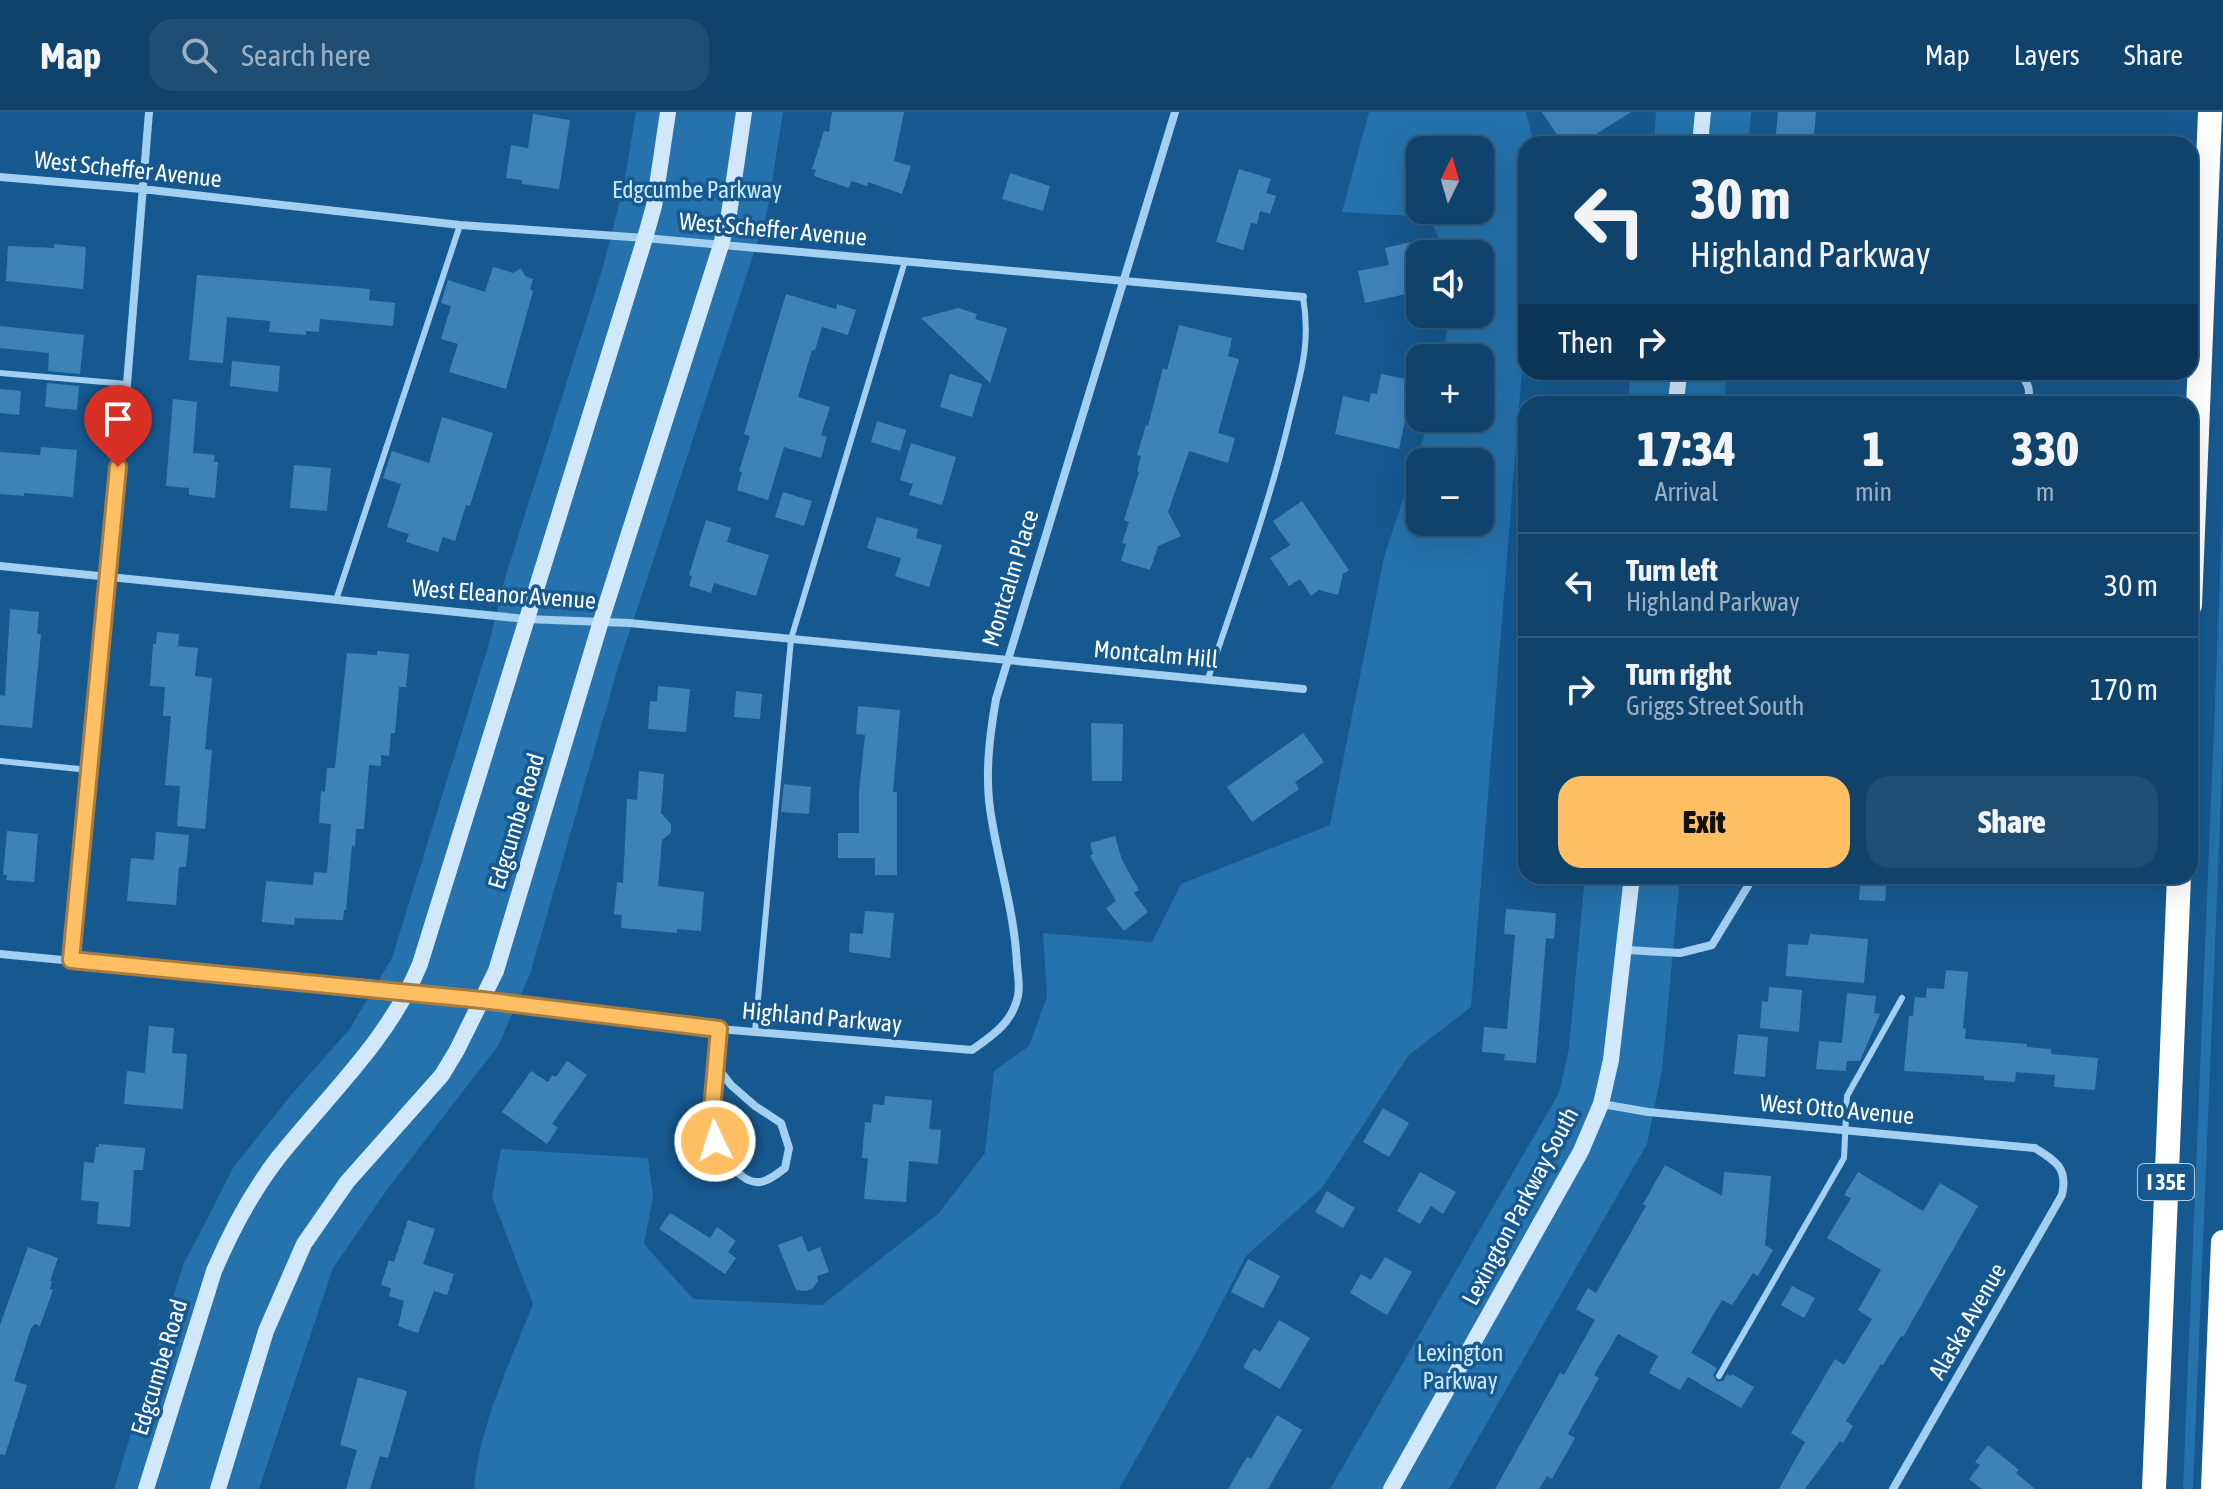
<!DOCTYPE html>
<meta charset="utf-8">
<style>
body{margin:0;font-family:"Asap Condensed",sans-serif;background:#1e4e74;color:#f1f3f6;height:100vh;display:flex;flex-direction:column;font-size:30px;white-space:nowrap}
*{box-sizing:border-box;margin:0}
p{font-size:26px;color:#9cb0c2}
.icon{flex:none;width:44px;height:44px;fill:none;stroke:currentColor;stroke-width:2;stroke-linecap:round;stroke-linejoin:round}
.map{position:relative;flex:1;overflow:hidden}
.sheet{position:absolute;left:1518px;top:284px;width:680px;height:488px;display:flex;flex-direction:column;background:#10436c;border-radius:24px;box-shadow:0 8px 32px #0002,0 0 0 2px #305c7f}
.sheet>*{flex:none}
.guide{position:absolute;left:1518px;top:24px;width:680px;height:244px;border-radius:24px;box-shadow:0 8px 32px #0002,0 0 0 2px #305c7f;background:#10436c;color:#f1f3f6;overflow:hidden}
.needle{width:52px;rotate:5deg}
.fabs{position:absolute;left:1406px;top:24px;display:grid;gap:16px}
.fabs a{display:grid;place-items:center;width:88px;height:88px;border-radius:16px;background:#10436c;box-shadow:0 8px 32px #0002,0 0 0 2px #305c7f;font-size:40px}
.pin{position:absolute;display:grid;place-items:center;width:68px;height:68px;color:#fff;margin:-82px -34px;border-radius:50% 50% 50% 0;rotate:-45deg;box-shadow:0 0 8px #0007}
.pin .icon{rotate:45deg}
.me{position:absolute;width:88px;margin:-44px;rotate:356deg;stroke-linejoin:round;filter:drop-shadow(0 0 6px #0008)}
.turn{display:flex;align-items:center;gap:28px;height:168px;padding:0 40px;font-size:36px}
.turn .icon{width:104px;height:104px;stroke-width:2.5}
.turn b{display:block;font-size:56px;line-height:68px}
.then{display:flex;align-items:center;height:76px;padding:0 40px;background:#0003;gap:16px;font-size:30px}
.eta{display:flex;justify-content:space-evenly;align-items:center;height:136px;text-align:center}
.eta b{font-size:48px;font-weight:800;line-height:56px}
.cta{display:flex;gap:16px;margin-top:auto;padding:16px 40px}
.cta a{flex:1;height:92px;border-radius:24px;background:#ffbf62;color:#111;font-size:32px;font-weight:800;line-height:92px;text-align:center}
.cta a+a{background:#1e4e74;color:#f1f3f6}
ul{padding:0;list-style:none}
li{display:flex;align-items:center;gap:24px;height:104px;padding:0 40px;border-top:2px solid #305c7f}
li div{flex:1}
li b{display:block;font-size:30px}
li em{font-style:normal}
header{display:flex;align-items:center;gap:48px;box-sizing:border-box;height:112px;padding:0 40px;background:#10436c;border-bottom:2px solid #305c7f}
header strong{font-size:38px}
nav{display:flex;gap:44px;margin-inline-start:auto;font-size:28px}
.search{width:560px;height:72px;background:#1e4e74;display:flex;align-items:center;gap:20px;box-sizing:border-box;padding:0 28px;border-radius:24px;color:#9cb0c2;font-size:30px}
.map>svg:first-child{display:block}
.green{fill:#2572ac;fill-rule:evenodd}
.building{fill:#3e83b8}
.lines{fill:none;stroke-linecap:round;stroke-linejoin:round}
.lane{stroke:#a3cff0;stroke-width:6}
.street{stroke:#a3cff0;stroke-width:8}
.secondary{stroke:#d1e8fb;stroke-width:16}
.highway{stroke:#fff;stroke-width:24}
.route-casing{stroke:#a67c40;stroke-width:20}
.route{stroke:#ffbf62;stroke-width:14}
.labels{text-anchor:middle;dominant-baseline:central;stroke-width:7;stroke-linejoin:round;paint-order:stroke}
.shield{fill:#165990;stroke:#b9cdde;stroke-width:2}
.shield-label{font-size:22px;font-weight:bold;fill:#fff}
.street-label{font-size:24px;fill:#fff;stroke:#165990}
.park-label{font-size:24px;fill:#c9e6fb;stroke:#165990}
</style>
<header>
<strong>Map</strong>
<div class="search"><svg class="icon" aria-label="search" viewBox="0 0 24 24"><circle cx="10" cy="10" r="6"/><path d="M15 15l6 6"/></svg>Search here</div>
<nav><a>Map</a><a>Layers</a><a>Share</a></nav>
</header>
<div class="map">
<svg width="2223" height="1377" viewBox="0 0 2223 1377">
<rect width="100%" height="100%" fill="#165990"/>
<path class="green" d="M636 0H783L767 101 619 552 530 862 498 934 386 1079 333 1156 259 1377H114L183 1153 207 1107 233 1056 291 983 349 918 392 846 488 535 505 466 603 155 624 73Z
M1369 0H1526L1534 32H1526V258H1522L1471 895 1408 944 1322 1076 1246 1144 1199 1235 1119 1377H474C479 1314 510 1251 533 1192L492 1085 501 1037 648 1046 653 1085 644 1132 693 1187 822 1193 939 1101 985 1041 994 959 1029 934 1047 885 1043 821 1152 830 1181 772 1330 713 1384 445 1430 306H1480V246H1443L1449 202H1480V142H1443L1431 105 1342 100ZM1480 38V98H1420V38ZM1480 350V410H1420V350Z
M1656 0H1751L1748 32H1654Z
M1549 260H1727L1724 292H1628L1630 266Z
M2223 393V636L2193 1377H2183Z
M1585 764H1680L1662 958 1647 1032 1449 1377H1330L1559 981 1569 936Z"/>
<path class="building" d="M832 0H904L894 49 911 54 902 82 868 70 867 74 851 69 849 76 814 64 816 58 812 57 824 19 829 20Z
M1542 0H1631L1581 32H1563Z
M1778 0H1816L1814 24 1797 22 1796 32H1775Z
M533 2 570 8 559 77 522 72V68L506 66 511 33 528 36Z
M1239 57 1271 67 1266 81 1276 84 1270 102 1260 99 1257 112 1251 111 1243 138 1216 130Z
M1010 61 1050 74 1043 99 1002 87Z
M1420 128V179L1365 191 1358 159 1389 153 1385 136Z
M54 132 86 135 83 177 6 169 8 134 54 136Z
M493 155 513 161 521 156 525 164 533 167 530 177 533 179 506 277 449 260 458 232 441 227 451 194 441 191 448 168 485 180Z
M197 163 370 177 369 188 395 191 393 214 320 207 319 220 306 219V223L269 220 270 209 227 205 223 251 189 248Z
M786 182 836 197 837 192 856 198 848 223 822 215 815 238H812L798 285 830 295 821 323 827 325 821 346 784 335 768 388 737 378 742 360 739 359 750 324 744 322Z
M958 196 977 202 975 207 1007 216 990 271 921 206Z
M1179 213 1232 226 1228 244 1239 247 1218 321 1235 326 1228 351 1189 339 1168 400 1181 424 1158 434 1150 458 1121 449 1126 432 1122 431 1129 410 1124 408 1139 360 1137 359 1141 344 1137 343 1146 313 1148 314 1163 256 1167 258Z
M0 214 84 223 80 262 48 259 49 241 0 236Z
M232 249 280 254 278 280 230 274Z
M950 262 982 272 972 305 940 295Z
M1381 262 1420 270 1412 305 1406 304 1399 337 1335 322 1343 284 1369 290 1371 281 1377 282Z
M47 271 79 274 77 298 45 295Z
M0 277 21 279 19 303 0 301Z
M173 287 197 290 193 341 215 343 214 350H218L215 386 189 383V376L166 374Z
M442 305 493 321 470 394 466 393 455 429 443 425 438 440 406 430 409 422 387 415 401 372 383 366 392 339 429 351Z
M877 309 906 318 900 339 871 330Z
M911 331 956 345 942 393 909 383 913 372 900 368Z
M41 335 77 338 73 385 24 381V384L0 382V340L40 343Z
M294 353 331 356 327 399 290 396Z
M783 380 812 389 804 414 775 405Z
M1302 389 1349 458 1343 462 1338 483 1319 478 1311 484 1300 467 1289 474 1270 446 1290 433 1273 409Z
M877 405 918 417 916 426 942 433 929 475 895 464 901 446 867 436Z
M706 408 731 416 727 430 769 443 756 484 714 471 711 481 689 474 692 464 689 463Z
M10 497 39 500 37 522H41L32 616 0 613V583L5 584Z
M157 520 179 522 178 534 198 536 195 564 212 566 205 637 212 638 205 717 177 714 180 674 165 673 171 604H163L165 575 150 574 153 532H156Z
M377 539 409 542 406 575H399L395 621H391L389 644 381 643V654L369 653 364 717H356L355 734 352 733 346 798H344L343 808 295 806 294 813 262 810 266 769 313 773 314 760 327 761 331 712 319 711 321 679 325 680 327 656H335L347 541 377 543Z
M658 574 690 577 686 620 648 617 650 589 657 590Z
M736 579 762 582 760 607 734 605Z
M858 594 900 598 893 680H897V763H875V746H838V721H859V680L865 623 856 622Z
M1091 611 1123 612 1122 669H1092Z
M1303 621 1324 650 1295 670 1299 677 1252 710 1227 675Z
M639 659 664 662 661 701 671 712V721L662 728 658 774 704 780 701 819 677 817V821L621 816 622 803 614 802 617 770 623 771 627 687 637 688Z
M784 672 811 675 809 702 781 700Z
M7 719 38 722 34 770 6 768 7 763H3Z
M156 720 189 723 186 755H179L176 793 127 789 131 746 154 748Z
M1115 724 1122 748 1139 778 1134 781 1148 800 1124 819 1106 796 1116 789 1090 744 1093 742 1090 731Z
M1861 764H1887L1885 789 1859 788Z
M1506 797 1556 801 1554 827 1546 826 1536 951 1504 948 1505 942 1482 940 1484 915 1507 917 1515 823 1504 822Z
M865 799 894 801 890 846 849 840 850 821 863 822Z
M1810 822 1868 827 1864 871 1786 864 1788 832 1808 833Z
M1946 858 1968 860 1963 916 1966 917 1965 927 2027 932V935L2051 937V942L2098 946 2095 978 2054 975 2055 963 2016 960 2015 970 1984 968V964L1904 959 1909 904H1913L1915 885 1926 886 1927 876 1944 877Z
M1769 875 1802 878 1799 920 1760 916 1762 889 1768 890Z
M1847 881 1876 884 1874 901 1880 902 1860 949H1847L1846 959 1816 957 1819 929 1842 931Z
M149 914 174 916 172 941 187 942 183 997 124 992 127 959 145 961Z
M1738 922 1768 925 1765 965 1734 962Z
M567 949 587 963 552 1012 558 1016 547 1032 502 1000 531 959 548 970 552 963 556 965Z
M885 984 932 988 929 1017 941 1018 938 1052 909 1049 906 1090 864 1087 868 1046H862L865 1010 871 1011 873 992 884 993Z
M1383 996 1409 1011 1389 1045 1363 1030Z
M99 1032 145 1036 143 1058H134L130 1115 97 1112 99 1090 81 1088 84 1050 94 1051 96 1035H99Z
M1665 1053 1722 1084 1724 1060 1771 1064 1765 1133 1773 1138 1758 1164 1753 1161 1732 1193 1722 1188 1691 1241 1717 1256 1713 1263 1717 1270 1723 1269 1727 1262 1731 1264 1732 1262 1754 1275 1741 1296 1688 1265 1680 1278 1649 1261 1658 1244 1618 1222 1594 1263 1599 1266 1568 1322 1575 1326 1552 1367 1547 1364 1539 1377H1495L1560 1261 1564 1263 1595 1208 1576 1197 1588 1176 1596 1181 1646 1094 1643 1092Z
M1420 1060 1456 1080 1443 1102 1431 1094 1420 1112 1397 1099Z
M1858 1060 1923 1099 1940 1071 1978 1094 1903 1225 1901 1224 1883 1253 1881 1252 1846 1309 1853 1314 1843 1331 1840 1329 1805 1377H1779L1805 1330 1791 1321 1835 1247 1844 1253 1872 1207 1858 1198 1881 1158 1827 1126 1851 1086 1844 1083Z
M1327 1079 1355 1096 1343 1116 1315 1100Z
M670 1101 710 1126 717 1115 736 1129 728 1140 736 1146 725 1162 659 1117Z
M408 1108 435 1117 423 1152 454 1162 447 1183 434 1179 418 1221 398 1214 404 1189 389 1184 391 1176 381 1173 389 1148 394 1150Z
M802 1124 808 1140 820 1135 829 1160 817 1164 818 1169 812 1177 806 1179 796 1178 778 1133Z
M28 1135 58 1146 50 1169H52L50 1177 53 1178 40 1214 35 1212 31 1216 14 1269 27 1273 5 1343 0 1342V1213Z
M1385 1145 1412 1160 1387 1203 1350 1181 1361 1162 1371 1168Z
M1248 1147 1280 1164 1263 1196 1231 1180Z
M1792 1174 1815 1186 1804 1206 1781 1193Z
M1279 1208 1310 1226 1280 1277 1243 1255 1254 1236 1260 1240Z
M358 1265 407 1279 388 1346 380 1344 370 1377H346L357 1338 340 1333Z
M1277 1303 1302 1318 1268 1377H1228L1247 1345 1251 1347Z
M1988 1333 2019 1358 2016 1361 2035 1377H1982L1969 1367 1980 1353 1975 1350Z"/>
<g class="lines">
<path class="lane" d="M0 261 127 272
M336 488 460 113
M1208 567C1237 480 1269 394 1290 305 1301 260 1311 231 1303 185
M0 649 89 658
M755 920 791 527 905 149
M1719 1264 1844 1046 1847 984 1902 886"/>
<path class="street" d="M0 65 142 77 460 113 645 126 1303 185
M2015 260C2027 266 2033 279 2026 292
M0 454 526 507 629 511 1303 577
M1626 838 1680 841 1712 833 1754 764
M0 842 482 888 719 917 972 938C993 923 1012 911 1018 884 1020 875 1018 863 1017 853 1015 804 1000 757 992 709 984 668 989 627 996 587L1175 0
M71 848 127 272 149 0
M716 954 731 973 755 994 781 1011 789 1036 785 1056C771 1067 758 1077 742 1064 697 1030 715 966 719 917
M1602 992 1648 1000 2035 1036C2056 1049 2068 1056 2062 1083L1893 1377"/>
<path class="secondary" d="M1700 32 1703 0
M1676 292 1679 260
M146 1377 214 1159C231 1119 251 1081 278 1046 328 983 389 928 420 852L645 126 654 94 668 0
M218 1377 266 1219 304 1132 347 1070 442 963 457 938 496 859 601 509 721 133 729 102 744 0
M1391 1377 1581 1039 1601 992 1611 948 1632 764"/>
<path class="highway" d="M2190 493 2210 0
M2154 1377 2179 764
M2213 1377 2223 1130"/>
</g>
<g class="lines">
<g class="route-casing">
<path id="route" d="M118 355 71 848 482 888 719 917 712 998 715 1029"/>
</g>
<use href="#route" class="route"/>
</g>
<g class="labels">
<rect class="shield" x="2138" y="1052" width="56" height="36" rx="6"/>
<g class="shield-label">
<text x="2166" y="1070">I 35E</text>
</g>
<g class="street-label">
<text transform="translate(128 57) rotate(6)">West Scheffer Avenue</text>
<text transform="translate(773 117) rotate(5)">West Scheffer Avenue</text>
<text transform="translate(1010 466) rotate(-73)">Montcalm Place</text>
<text transform="translate(504 482) rotate(4)">West Eleanor Avenue</text>
<text transform="translate(1156 542) rotate(5)">Montcalm Hill</text>
<text transform="translate(516 709) rotate(-73)">Edgcumbe Road</text>
<text transform="translate(822 905) rotate(5)">Highland Parkway</text>
<text transform="translate(1837 997) rotate(5)">West Otto Avenue</text>
<text transform="translate(1520 1094) rotate(-62)">Lexington Parkway South</text>
<text transform="translate(1967 1209) rotate(-60)">Alaska Avenue</text>
<text transform="translate(159 1255) rotate(-73)">Edgcumbe Road</text>
</g>
<g class="park-label">
<text x="697" y="77">Edgcumbe Parkway</text>
<text x="1460" y="1240">Lexington<tspan x="1460" dy="28">Parkway</tspan></text>
</g>
</g>
</svg>
<div class="fabs">
<a><svg class="needle" viewBox="-14 -14 28 28"><path d="M0-13l5 13h-10z" fill="#e53935"/><path d="M0 13l5-13h-10z" fill="#9cb0c2"/></svg></a>
<a><svg class="icon" aria-label="sound" viewBox="0 0 24 24"><path d="M4 9h4l5-4v14l-5-4H4zM17 9q2 3 0 6"/></svg></a>
<a>+</a>
<a>−</a>
</div>
<div class="pin" style="left:118px;top:355px;background:#d93025"><svg class="icon" aria-label="arrive" viewBox="0 0 24 24"><path d="M6 21V4h12l-3 4 3 4H6"/></svg></div>
<svg class="me" style="left:715px;top:1029px" viewBox="-20 -20 40 40"><circle r="17" fill="#ffbf62" stroke="#fff" stroke-width="3"/><path d="M0-11L8 9 0 5-8 9z" fill="#fff"/></svg>
<div class="guide">
<div class="turn"><svg class="icon" aria-label="left" viewBox="0 0 24 24"><path d="M17 20v-9H6M10 6l-5 5 5 5"/></svg><div><b>30 m</b>Highland Parkway</div></div>
<div class="then">Then<svg class="icon" aria-label="right" viewBox="0 0 24 24"><path d="M7 20v-9h11M14 6l5 5-5 5"/></svg></div>
</div>
<section class="sheet">
<div class="eta">
<div><b>17:34</b><p>Arrival</p></div>
<div><b>1</b><p>min</p></div>
<div><b>330</b><p>m</p></div>
</div>
<ul>
<li><svg class="icon" aria-label="left" viewBox="0 0 24 24"><path d="M17 20v-9H6M10 6l-5 5 5 5"/></svg><div><b>Turn left</b><p>Highland Parkway</p></div><em>30 m</em></li>
<li><svg class="icon" aria-label="right" viewBox="0 0 24 24"><path d="M7 20v-9h11M14 6l5 5-5 5"/></svg><div><b>Turn right</b><p>Griggs Street South</p></div><em>170 m</em></li>
</ul>
<div class="cta"><a>Exit</a><a>Share</a></div>
</section>
</div>
